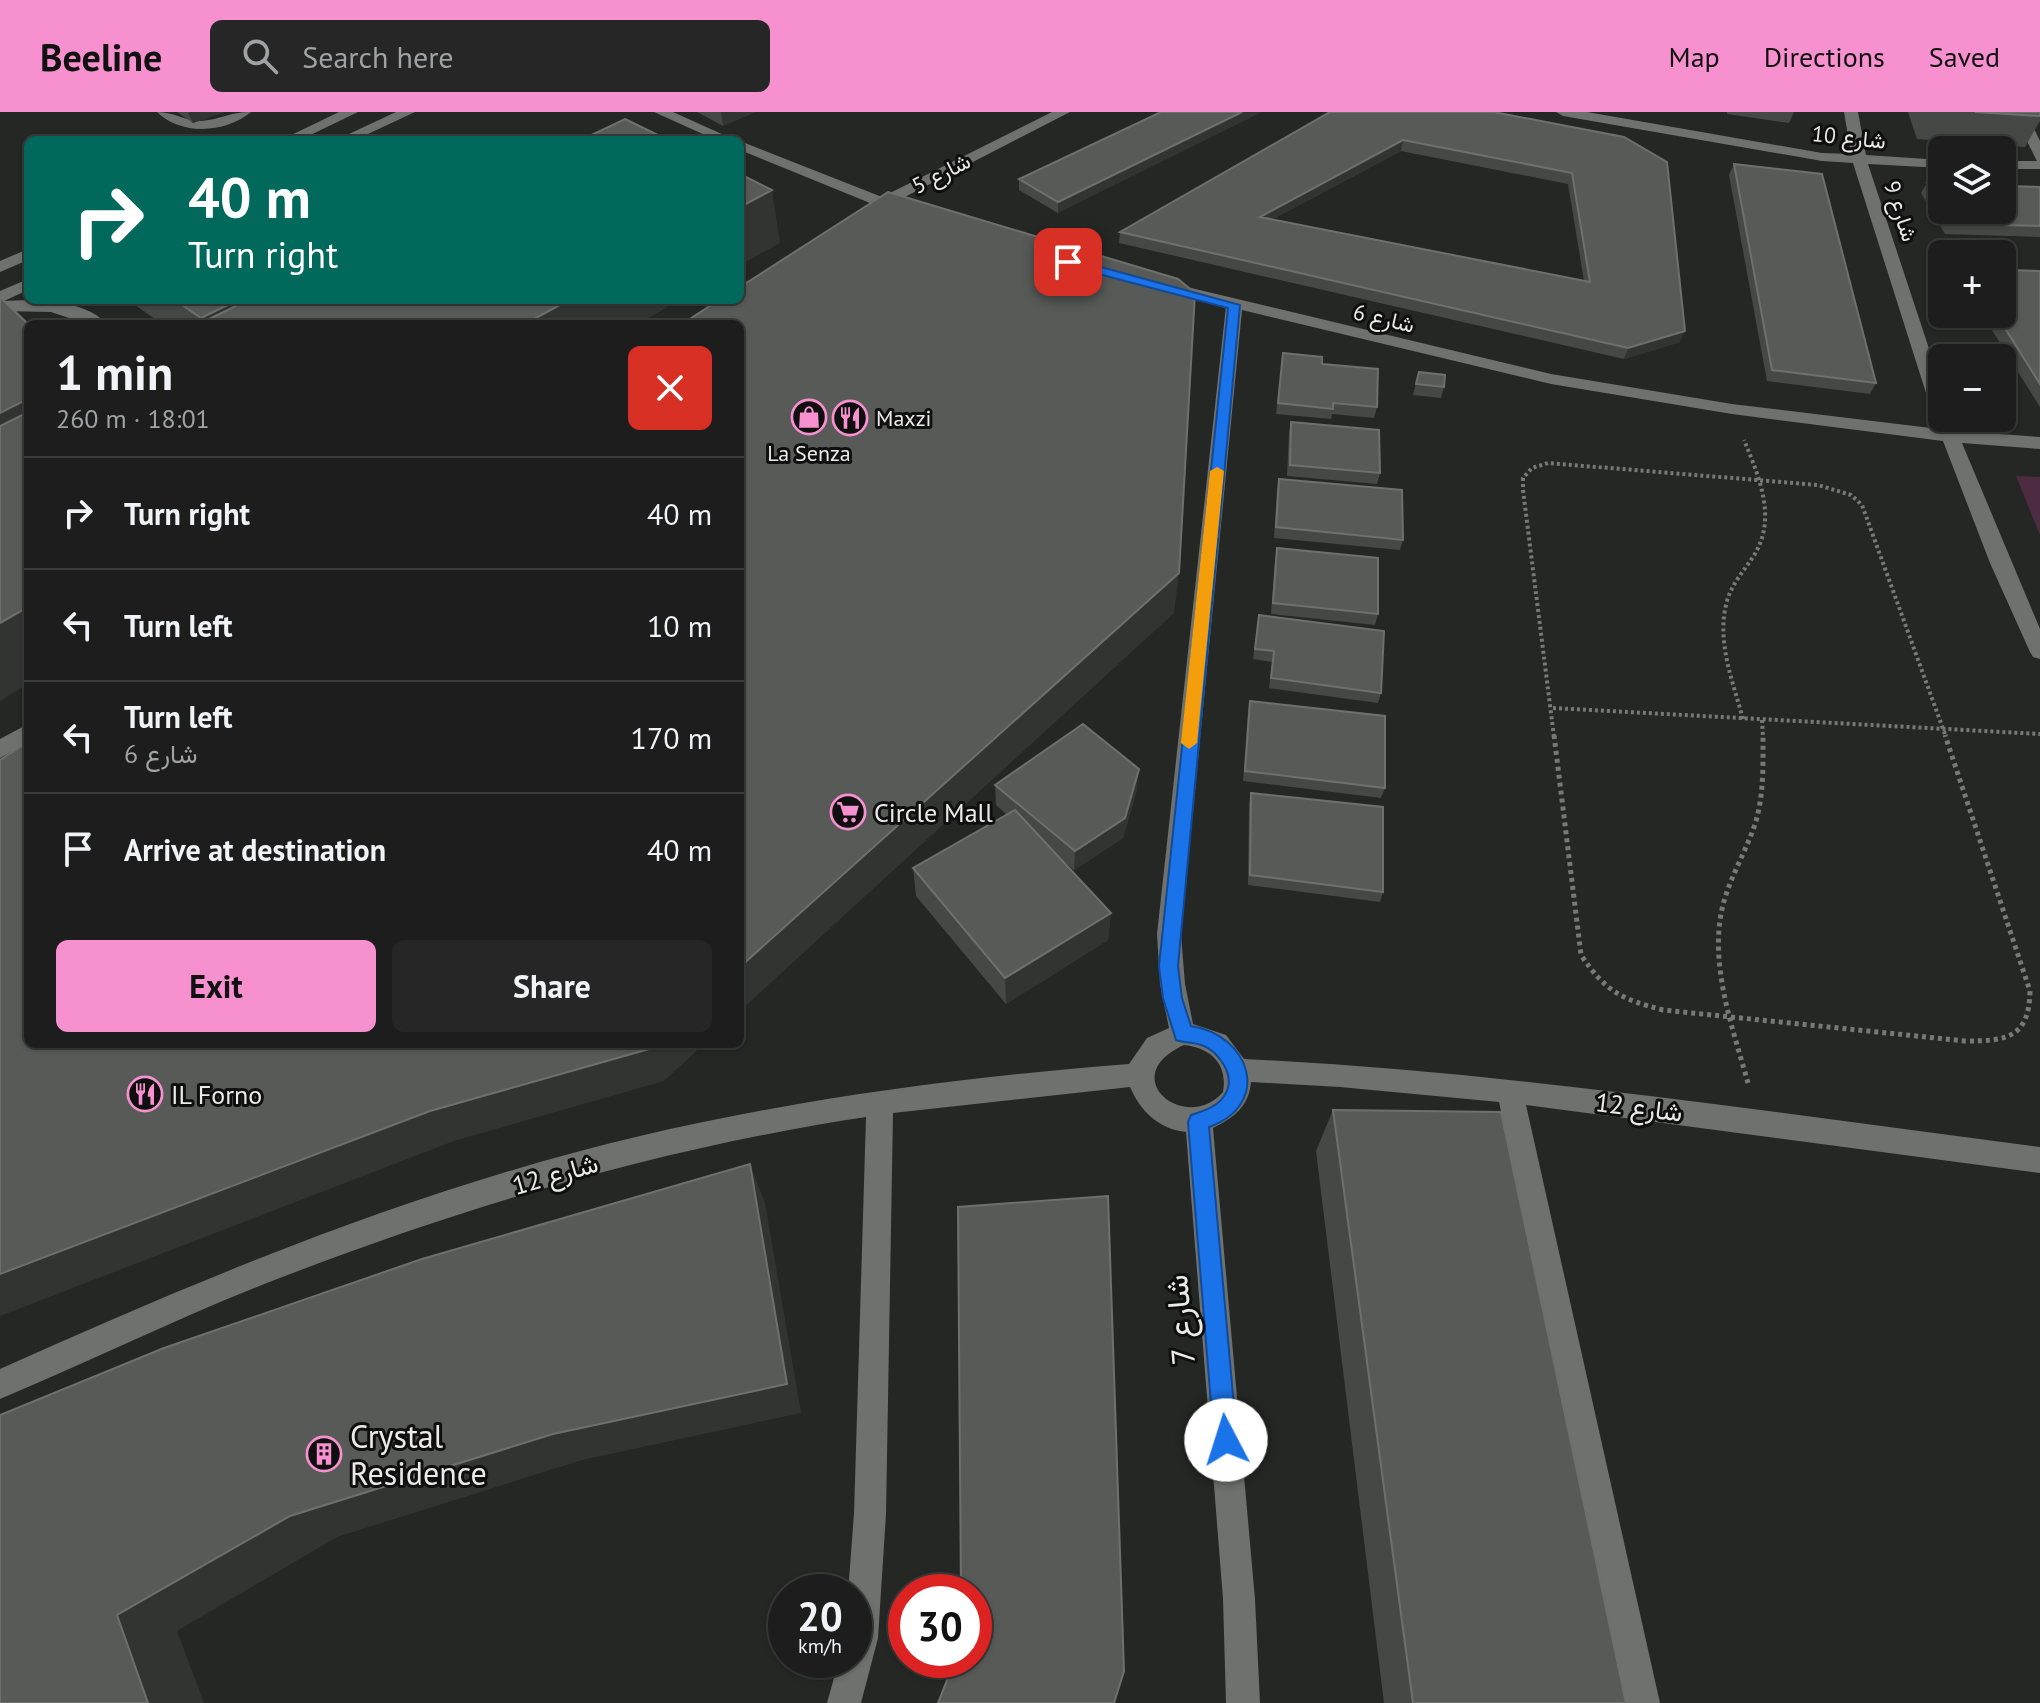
<!DOCTYPE html>
<meta charset="utf-8">
<style>
body{margin:0;font-family:"PT Sans",Vazirmatn,sans-serif;background:#252625;color:#f1f3f6;height:100vh;display:flex;flex-direction:column;font-size:30px;white-space:nowrap}
*{box-sizing:border-box;margin:0}
p{font-size:26px;color:#a0a2a3}
.icon{flex:none;width:44px;height:44px;fill:none;stroke:currentColor;stroke-width:2;stroke-linecap:round;stroke-linejoin:round}
.map{position:relative;flex:1;overflow:hidden}
.details{position:absolute;left:24px;top:208px;width:720px;height:728px;display:flex;flex-direction:column;background:#1c1d1c;border-radius:12px;box-shadow:0 2px 6px #0004,0 0 0 2px #3a3b3b}
.details>*{flex:none}
.guide{position:absolute;left:24px;top:24px;width:720px;height:168px;border-radius:12px;box-shadow:0 2px 6px #0004,0 0 0 2px #3a3b3b;background:#00695c;color:#fff;overflow:hidden}
.buttons{position:absolute;left:1928px;top:24px;display:grid;gap:16px}
.buttons a{display:grid;place-items:center;width:88px;height:88px;border-radius:12px;background:#1c1d1c;box-shadow:0 2px 6px #0004,0 0 0 2px #3a3b3b;font-size:40px}
.speed{position:absolute;left:768px;top:1462px;display:flex;gap:16px;font-size:40px;font-weight:700;text-align:center}
.speed>*{display:grid;place-content:center;width:104px;height:104px;border-radius:50%;background:#1c1d1c;box-shadow:0 2px 6px #0004,0 0 0 2px #3a3b3b;line-height:1}
.speed small{font-size:20px;font-weight:400}
.speed .limit{border:12px solid #d22;background:#fff;color:#111}
.pin{position:absolute;display:grid;place-items:center;width:68px;height:68px;color:#fff;margin:-34px;border-radius:16px;box-shadow:0 4px 12px #0006}
.me{position:absolute;width:88px;margin:-44px;rotate:355deg;stroke-linejoin:round;filter:drop-shadow(0 0 6px #0008)}
.turn{display:flex;align-items:center;gap:28px;height:168px;padding:0 32px;font-size:36px}
.turn .icon{width:104px;height:104px;stroke-width:2.5}
.turn b{display:block;font-size:56px;line-height:68px}
.round{display:grid;place-items:center;flex:none;width:84px;height:84px;border-radius:12px;background:#252625}
.overview{display:flex;align-items:center;justify-content:space-between;height:136px;padding:0 32px}
h1{font-size:48px;font-weight:700;line-height:60px}
.button{display:flex;gap:16px;margin-top:auto;padding:16px 32px}
.button a{flex:1;height:92px;border-radius:12px;background:#f690cf;color:#111;font-size:32px;font-weight:700;line-height:92px;text-align:center}
.button a+a{background:#252625;color:#f1f3f6}
ul{padding:0;list-style:none}
li{display:flex;align-items:center;gap:24px;height:112px;padding:0 32px;border-top:2px solid #3a3b3b}
li div{flex:1}
li b{display:block;font-size:30px}
li em{font-style:normal}
header{display:flex;align-items:center;gap:48px;box-sizing:border-box;height:112px;padding:0 40px;background:#f690cf;color:#111}
header strong{font-size:38px}
nav{display:flex;gap:44px;margin-inline-start:auto;font-size:28px}
.search{width:560px;height:72px;background:#252625;display:flex;align-items:center;gap:20px;box-sizing:border-box;padding:0 28px;border-radius:12px;color:#a0a2a3;font-size:30px}
.map>svg:first-child{display:block}
.green{fill:#4d2b40}
.lines{fill:none;stroke-linecap:round;stroke-linejoin:round}
.path-far1{stroke:#777977;stroke-width:4;stroke-dasharray:3 3;stroke-linecap:butt}
.path{stroke:#777977;stroke-width:5;stroke-dasharray:4 4;stroke-linecap:butt}
.minor{fill:#6f716f;fill-rule:evenodd}
.wall{fill:#464846;fill-rule:evenodd}
.shaded-wall{fill:#323432}
.building{fill:#585a58;stroke:#6f706e;stroke-width:2;fill-rule:evenodd}
.route{fill:#1a73e8;stroke:#114b97;stroke-width:2}
.slow{fill:#f59e0b}
.labels{text-anchor:middle;dominant-baseline:central;stroke-width:6;stroke-linejoin:round;paint-order:stroke}
.far-street-label{font-size:22px;fill:#eaebe9;stroke:#0f0f0f}
.far-poi-label{font-size:22px;fill:#eaebe9;stroke:#0f0f0f;text-anchor:start}
.poi-label{font-size:26px;fill:#eaebe9;stroke:#0f0f0f;text-anchor:start}
.street-label{font-size:26px;fill:#eaebe9;stroke:#0f0f0f}
.near-street-label{font-size:32px;fill:#eaebe9;stroke:#0f0f0f}
.near-poi-label{font-size:32px;fill:#eaebe9;stroke:#0f0f0f;text-anchor:start}
</style>
<header>
<strong>Beeline</strong>
<div class="search"><svg class="icon" aria-label="search" viewBox="0 0 24 24"><circle cx="10" cy="10" r="6"/><path d="M15 15l6 6"/></svg>Search here</div>
<nav><a>Map</a><a>Directions</a><a>Saved</a></nav>
</header>
<div class="map">
<svg width="2040" height="1591" viewBox="0 0 2040 1591">
<rect width="100%" height="100%" fill="#252725"/>
<path class="green" d="M2016 364 2040 365V423Z"/>
<g class="lines">
<path class="path-far1" d="M1553 596 2040 622
M1743 607C1733 570 1717 531 1726 493 1730 474 1743 460 1753 445 1778 407 1759 365 1744 328
M1762 608 1763 625
M1554 625 1523 378V366L1532 356 1548 351 1818 373 1851 383 1862 393 1946 625"/>
<path class="path" d="M1554 623 1581 843C1606 880 1621 887 1663 898L1965 929C2007 929 2029 926 2030 879L1945 623
M1748 971C1733 917 1711 858 1721 802 1727 769 1746 741 1756 709 1764 681 1763 652 1763 623"/>
<path class="minor" d="M157 0C174 0 185 9 201 9 218 8 230 0 251 0 226 21 181 24 157 0Z
M339 0H358L300 28H281Z
M396 0H415L355 28H336Z
M654 0H673L735 28H716Z
M1052 0H1070L895 90 912 99 904 104 883 96 870 97V91L740 38V29L882 85Z
M1556 0H1587L1822 41 1851 42 1844 0H1858L1866 43 1942 48V56L1868 52 1942 276V306L1948 307H1936L1933 303 1853 51 1822 49 1563 4Z
M2012 0H2026L2040 29V57H2002V49H2037Z
M28 137V148L0 160V149Z
M28 167V178L4 189C36 187 84 187 107 212H87L51 200 0 199V179Z
M1166 170 1551 262 1732 292 1939 317 1940 309H1952L1957 319 2040 325V337L1962 331 2040 517V547L2033 545 2030 540 1990 451 1943 329 1732 302 1551 272 1242 198 1181 822 1185 872 1193 912 1226 923 1244 947C1511 960 1775 1001 2040 1035V1061L1526 993 1660 1591H1626L1499 990 1340 975 1251 970C1249 995 1233 1006 1213 1016L1255 1487 1260 1591H1226L1223 1487 1186 1020C1159 1017 1141 1000 1130 975L893 1001 886 1402 878 1526 861 1591H827L839 1548H854V1480H848L854 1402 866 1005C662 1036 465 1094 272 1169 180 1205 91 1249 0 1287V1257C207 1164 419 1076 640 1024 802 986 964 965 1129 952L1147 926 1169 916 1160 872 1157 822 1226 194 1160 178V172ZM1184 933C1211 936 1228 952 1223 980 1186 1023 1114 965 1184 933Z
M28 612V631L0 646V627Z"/>
</g>
<path class="wall" d="M177 0H224L193 11Z
M697 0H755L723 14Z
M1161 0 1058 101 1019 78V67Z
M1330 0 1624 25 1680 230 1624 247 1119 131 1120 120ZM1401 39 1568 72 1584 169 1273 107Z
M1727 0H1794L1789 11 1727 2Z
M1908 0H2040V9L2025 35 1917 27Z
M1734 52 1876 271 1870 282 1767 269 1729 63Z
M1927 71H1942V98H2002L2040 75V125L1945 122 1921 81Z
M2040 159V295L1982 202H2002Z
M128 188H679L637 212H162Z
M1283 241 1322 252 1377 295 1374 306 1332 302 1331 307 1276 302Z
M1419 260 1444 275 1441 286 1413 283Z
M1291 310 1380 361 1377 372 1287 364 1289 321Z
M1279 367 1403 428 1400 438 1274 426 1277 377Z
M1277 436 1378 502 1375 513 1271 502 1275 447Z
M1259 503 1381 581 1378 591 1269 576 1272 550 1253 547Z
M1250 589 1385 676 1381 686 1243 669 1248 599Z
M995 673 1137 677 1123 726 1074 758 1064 750 1111 801 1108 828 1006 892 916 784 913 756 1007 703 996 693Z
M1251 681 1383 780 1380 790 1248 773 1249 691Z
M1333 998 1626 1591H1384L1316 1039Z"/>
<path class="shaded-wall" d="M191 0H224L193 11 188 1Z
M721 0H755L723 14Z
M1242 0H1262L1058 101V90Z
M1403 28 1401 39 1258 115 1260 105Z
M772 78 780 131 740 153V95Z
M238 188H372L205 209 206 212H204L201 206Z
M569 188H679L637 212H525Z
M1685 219 1680 230 1624 247 1628 236Z
M28 287V361L0 376V301Z
M1179 461 1174 501 740 899V855Z
M28 495V572L0 589V511Z
M1139 657 1137 677 1123 726 1074 758 1075 739Z
M1111 801 1108 828 1006 892 1005 866Z
M655 932H704L664 969 454 1029 0 1204V1162L430 999Z
M750 1052 765 1091 801 1301 582 1348 337 1425 177 1519 204 1591H148L117 1503Z"/>
<path class="building" d="M1161 0H1242L1058 90 1019 67Z
M1330 0H1494L1624 25 1667 50 1685 219 1628 236 1120 120ZM1403 28 1572 61 1590 170 1260 105Z
M1975 0H2040V4Z
M625 7 668 28H581Z
M1734 52 1822 62 1876 271 1772 258Z
M740 62 772 78 740 95Z
M1927 71H1942V96Z
M2002 74 2040 75V114L1951 112 1943 98H2002Z
M888 80 1178 167 1195 181 1179 461 740 855V212H682L719 188H740V175Z
M2002 158 2040 159V272L1996 202H2002Z
M0 185 28 212V287L0 301Z
M175 188H238L201 206Z
M248 188H569L525 212H209L205 209Z
M1283 241 1322 245V252L1378 257 1377 295 1333 291V297L1278 291Z
M1419 260 1445 263 1444 275 1416 272Z
M28 300V495L0 511V314Z
M1291 310 1379 318 1380 361 1290 353Z
M1279 367 1402 378 1403 428 1276 415Z
M1277 436 1378 446V502L1273 491Z
M1259 503 1384 519 1381 581 1271 566 1274 539 1255 537Z
M1250 589 1385 604V676L1245 659Z
M1083 612 1139 657 1125 706 1075 739 995 673Z
M28 630V932H655L649 937 430 999 0 1162V648Z
M1251 681 1383 695V780L1250 763Z
M1015 698 1111 801 1005 866 913 756Z
M1333 998 1501 1000 1626 1591H1413Z
M750 1052 787 1272 553 1322 290 1404 117 1503 148 1591H0V1303L164 1236 422 1147Z
M1108 1084 1124 1559 1114 1591H938L955 1548H974V1480H961L958 1095Z"/>
<path class="route" d="M1068 146 1240 193 1178 854 1182 886 1191 914C1250 923 1273 992 1209 1015L1237 1328 1234 1336 1226 1339 1217 1336 1214 1328 1188 1010 1191 1003C1203 999 1217 995 1224 984 1237 966 1220 939 1201 933 1193 930 1185 931 1176 928L1163 886 1159 854 1228 196 1064 153V147Z"/>
<path class="slow" d="M1217 355 1224 359 1197 631 1189 637 1181 631 1210 359Z"/>
<defs>
<g id="shop-ring" transform="scale(1.8)"><circle r="9.5" fill="#0f0f0f" stroke="#f690cf" stroke-width="1.5"/><path d="M-5-2.5h2.3a2.7 3.5 0 0 1 5.4 0H5L5.5 6h-11ZM-1.5-2.5h3a1.5 2.3 0 0 0-3 0Z" fill="#f690cf"/></g>
<g id="restaurant-ring" transform="scale(1.8)"><circle r="9.5" fill="#0f0f0f" stroke="#f690cf" stroke-width="1.5"/><path d="M-5-6h1v4h1v-4h1v4h1v-4h1v5L-1.5 .5V6h-2V.5L-5-1ZM5-6V6H3V1.5H1.5Q1.5-4 5-6Z" fill="#f690cf"/></g>
<g id="supermarket-ring" transform="scale(1.8)"><circle r="9.5" fill="#0f0f0f" stroke="#f690cf" stroke-width="1.5"/><path d="M-6-5.5h2.5l.6 2H6L4.5 2H-2.5L-4.4-4H-6ZM-1.5 3.2a1.3 1.3 0 1 0 .1 0ZM3 3.2a1.3 1.3 0 1 0 .1 0Z" fill="#f690cf"/></g>
<g id="building-ring" transform="scale(1.8)"><circle r="9.5" fill="#0f0f0f" stroke="#f690cf" stroke-width="1.5"/><path d="M-4-6H4V6H1V3H-1V6H-4ZM-2.5-4.3h1.7v1.8h-1.7ZM.8-4.3h1.7v1.8H.8ZM-2.5-1h1.7V.8h-1.7ZM.8-1h1.7V.8H.8Z" fill="#f690cf"/></g>
</defs>
<g fill-rule="evenodd">
<use href="#shop-ring" x="809" y="305"/>
<use href="#restaurant-ring" x="850" y="306"/>
<use href="#supermarket-ring" x="848" y="700"/>
<use href="#restaurant-ring" x="145" y="982"/>
<use href="#building-ring" x="324" y="1342"/>
</g>
<g class="labels">
<g class="far-street-label">
<text transform="translate(1849 25) rotate(6)">شارع 10</text>
<text transform="translate(941 61) rotate(-27)">شارع 5</text>
<text transform="translate(1901 99) rotate(72)">شارع 9</text>
<text transform="translate(1384 206) rotate(13)">شارع 6</text>
</g>
<g class="far-poi-label">
<text x="876" y="306">Maxzi</text>
<text x="809" y="341" text-anchor="middle">La Senza</text>
</g>
<g class="poi-label">
<text x="874" y="700">Circle Mall</text>
<text x="171" y="982">IL Forno</text>
</g>
<g class="street-label">
<text transform="translate(1639 995) rotate(7)">شارع 12</text>
<text transform="translate(555 1062) rotate(-16)">شارع 12</text>
</g>
<g class="near-street-label">
<text transform="translate(1179 1208) rotate(-95)">شارع 7</text>
</g>
<g class="near-poi-label">
<text x="350" y="1324">Crystal<tspan x="350" dy="37">Residence</tspan></text>
</g>
</g>
</svg>
<div class="buttons">
<a><svg class="icon" aria-label="layers" viewBox="0 0 24 24"><path d="M12 4l9 5-9 5-9-5zM3 14l9 5 9-5"/></svg></a>
<a>+</a>
<a>−</a>
</div>
<div class="speed"><div>20<small>km/h</small></div><div class="limit">30</div></div>
<div class="pin" style="left:1068px;top:150px;background:#d93025"><svg class="icon" aria-label="arrive" viewBox="0 0 24 24"><path d="M6 21V4h12l-3 4 3 4H6"/></svg></div>
<svg class="me" style="left:1226px;top:1328px" viewBox="-20 -20 40 40"><circle r="19" fill="#fff"/><path d="M0-13L10 11 0 6-10 11z" fill="#1a73e8"/></svg>
<div class="guide">
<div class="turn"><svg class="icon" aria-label="right" viewBox="0 0 24 24"><path d="M7 20v-9h11M14 6l5 5-5 5"/></svg><div><b>40 m</b>Turn right</div></div>
</div>
<section class="details">
<div class="overview"><div><h1>1 min</h1><p>260 m · 18:01</p></div><a class="round" style="background:#d93025;color:#fff"><svg class="icon" aria-label="close" viewBox="0 0 24 24"><path d="M6 6l12 12M18 6L6 18"/></svg></a></div>
<ul>
<li><svg class="icon" aria-label="right" viewBox="0 0 24 24"><path d="M7 20v-9h11M14 6l5 5-5 5"/></svg><div><b>Turn right</b></div><em>40 m</em></li>
<li><svg class="icon" aria-label="left" viewBox="0 0 24 24"><path d="M17 20v-9H6M10 6l-5 5 5 5"/></svg><div><b>Turn left</b></div><em>10 m</em></li>
<li><svg class="icon" aria-label="left" viewBox="0 0 24 24"><path d="M17 20v-9H6M10 6l-5 5 5 5"/></svg><div><b>Turn left</b><p>شارع 6</p></div><em>170 m</em></li>
<li><svg class="icon" aria-label="arrive" viewBox="0 0 24 24"><path d="M6 21V4h12l-3 4 3 4H6"/></svg><div><b>Arrive at destination</b></div><em>40 m</em></li>
</ul>
<div class="button"><a>Exit</a><a>Share</a></div>
</section>
</div>
